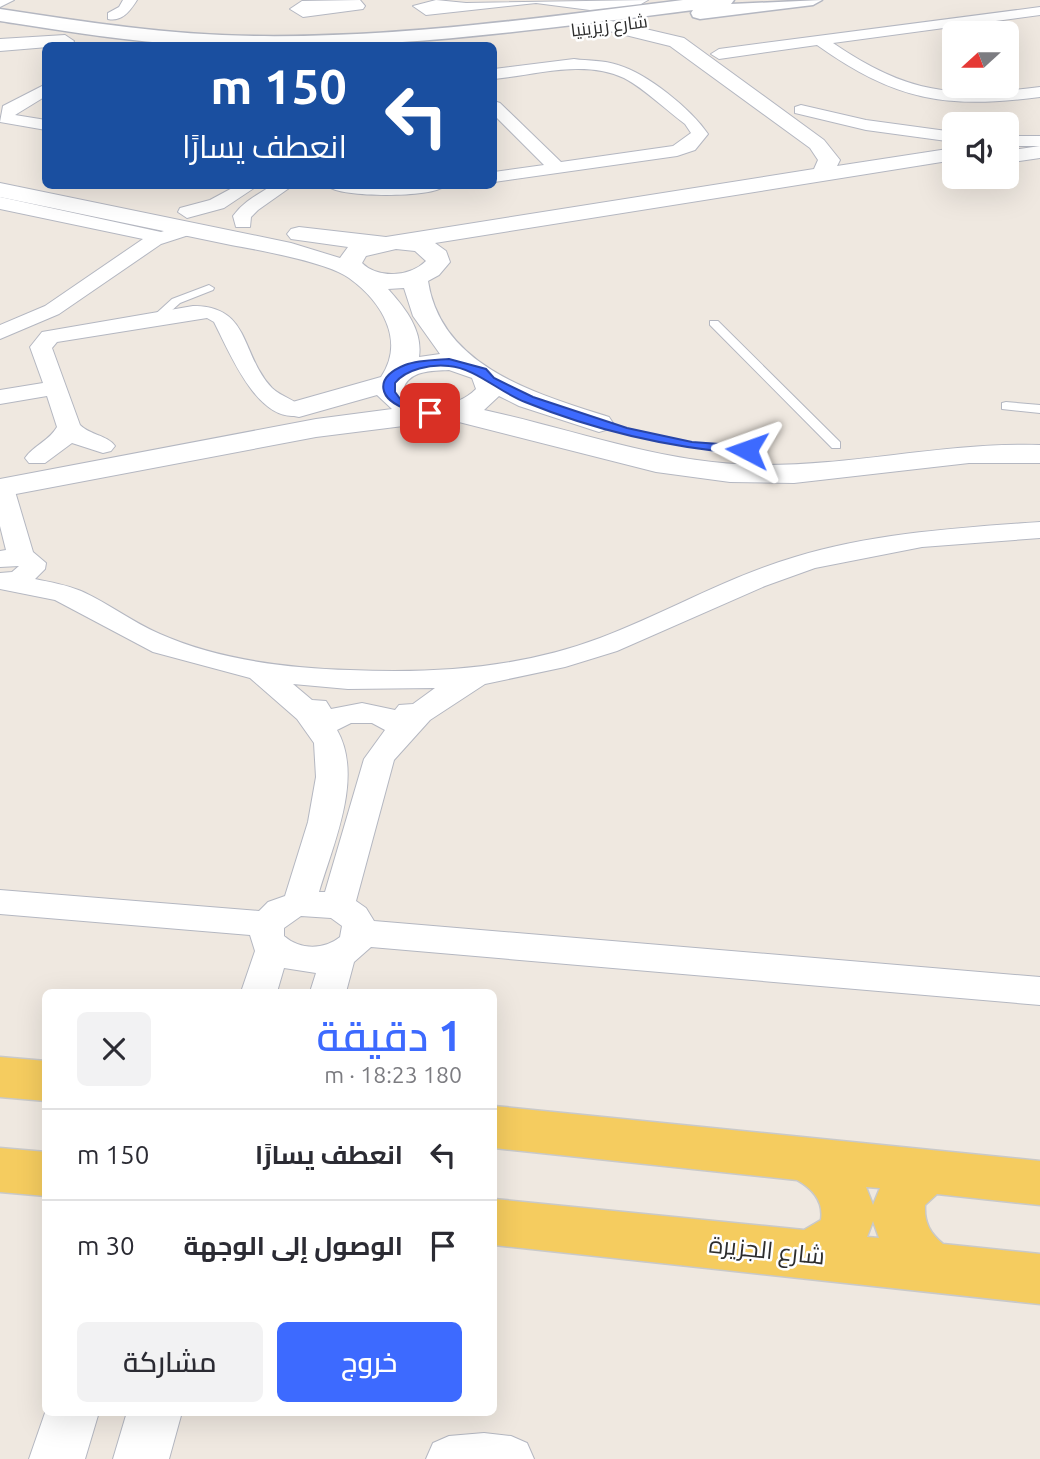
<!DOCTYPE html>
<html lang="ar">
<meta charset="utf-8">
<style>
body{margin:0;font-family:Ubuntu,Cairo,sans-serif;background:#f2f2f3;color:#2b2b33;direction:rtl;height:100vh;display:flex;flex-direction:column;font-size:26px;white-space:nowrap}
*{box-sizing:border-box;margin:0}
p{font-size:23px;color:#7c7c81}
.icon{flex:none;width:38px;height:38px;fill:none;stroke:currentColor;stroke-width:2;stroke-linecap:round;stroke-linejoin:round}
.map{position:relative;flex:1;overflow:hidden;direction:ltr}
.panel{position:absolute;left:42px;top:989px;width:455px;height:427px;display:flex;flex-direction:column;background:#fff;border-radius:10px;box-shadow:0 7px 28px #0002;direction:rtl}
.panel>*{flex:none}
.top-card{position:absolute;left:42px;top:42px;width:455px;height:147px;border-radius:10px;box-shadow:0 7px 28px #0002;direction:rtl;background:#1a4fa0;color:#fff;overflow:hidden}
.needle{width:46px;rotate:249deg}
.fabs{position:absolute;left:942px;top:21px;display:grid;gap:14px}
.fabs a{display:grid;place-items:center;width:77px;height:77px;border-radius:10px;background:#fff;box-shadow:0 7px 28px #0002;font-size:35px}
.pin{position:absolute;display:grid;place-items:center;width:60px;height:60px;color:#fff;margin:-30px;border-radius:14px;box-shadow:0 4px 10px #0006}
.me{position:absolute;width:77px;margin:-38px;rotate:274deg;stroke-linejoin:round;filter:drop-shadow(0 0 5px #0008)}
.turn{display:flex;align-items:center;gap:24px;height:147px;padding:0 35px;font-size:32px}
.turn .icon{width:91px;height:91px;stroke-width:2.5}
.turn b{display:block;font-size:49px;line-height:60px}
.round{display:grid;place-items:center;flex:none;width:74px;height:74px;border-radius:10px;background:#f2f2f3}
.head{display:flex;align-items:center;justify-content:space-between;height:119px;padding:0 35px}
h1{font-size:42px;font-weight:600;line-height:52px;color:#3d6aff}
.primary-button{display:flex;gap:14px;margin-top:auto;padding:14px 35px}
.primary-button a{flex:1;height:80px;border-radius:10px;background:#3d6aff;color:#fff;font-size:28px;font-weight:600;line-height:80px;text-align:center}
.primary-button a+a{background:#f2f2f3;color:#2b2b33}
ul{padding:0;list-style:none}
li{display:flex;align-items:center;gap:21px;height:91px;padding:0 35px;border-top:2px solid #e1e1e2}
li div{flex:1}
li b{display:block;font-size:26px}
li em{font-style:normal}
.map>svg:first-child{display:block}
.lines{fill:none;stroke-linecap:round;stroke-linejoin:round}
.service-casing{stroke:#b4b7c1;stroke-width:2}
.minor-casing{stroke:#b4b7c1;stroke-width:2}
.tertiary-casing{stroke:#b4b7c1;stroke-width:2}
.secondary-casing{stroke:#b4b7c1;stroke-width:3}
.primary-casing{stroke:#c9c9c9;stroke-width:3}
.service{fill:#fff;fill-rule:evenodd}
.minor{fill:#fff;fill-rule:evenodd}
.tertiary{fill:#fff;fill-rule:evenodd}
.secondary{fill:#fff;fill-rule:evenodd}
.primary{fill:#f5cc5f;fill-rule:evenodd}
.route{fill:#3d6aff;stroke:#2845a6;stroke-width:2}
.labels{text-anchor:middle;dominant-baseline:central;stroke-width:5;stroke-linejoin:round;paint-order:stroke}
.far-street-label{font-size:18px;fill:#2e2e2e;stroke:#fff}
.near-street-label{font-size:24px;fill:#2e2e2e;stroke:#fff}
</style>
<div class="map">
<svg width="1040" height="1459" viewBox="0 0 1040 1459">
<rect width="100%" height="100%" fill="#efe8e0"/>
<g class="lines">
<g class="service-casing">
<path id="service" d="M209 285 214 288 213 290 180 303 160 321 150 319 172 299Z
M710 321H718L840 442V448H832L710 325Z
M1006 402 1040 405V413L1002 409V403Z"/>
</g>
<g class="minor-casing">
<path id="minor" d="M0 0H14L0 7Z
M123 0H137C130 11 122 22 108 19V13L119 7Z
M360 0 365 6 363 9 303 17 290 9 302 1Z
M436 0 466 3 648 0 641 4 590 10 536 3 426 15 413 6Z
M1040 7V15L833 43C907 94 953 98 1040 87V97C945 109 896 101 817 45L719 59 711 54 719 49Z
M574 59C588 61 604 60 618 65 648 74 691 109 708 134L695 150 677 156 494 182V172L544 165 494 115V101L500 103 561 162 673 146 691 133 685 124C666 110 645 89 624 78 584 59 535 75 494 79V69Z
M46 84V96L15 115 46 120V130L0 122 3 106Z
M801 105 866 120 954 132V142L866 130 795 113V107Z
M1006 136H1040V146H1006Z
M236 186H257L224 208 187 218 178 212 180 208 210 200Z
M271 186H292L258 210 251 217 250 227H236L233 216C243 202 257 195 271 186Z
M328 186H444C434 198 339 198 328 186Z
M0 197 161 232 188 223 197 229 195 233 161 244 59 314 0 339V325L45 306 143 239 0 209Z
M193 306C251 306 240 354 272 388 281 397 296 399 303 410L300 415C258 425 229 351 214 322L207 318 57 342 52 348 80 425C90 435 107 435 115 446L111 451 103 453 72 443 45 463H29L25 458C34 445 49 441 57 427L47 396 0 404V390L43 383 30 347 42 332Z
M0 481 11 483 14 488 33 552 46 563 45 569 35 579C50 582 67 585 81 591 108 603 132 622 160 634 219 660 286 668 350 670 434 674 521 668 600 638 666 613 727 577 795 557 874 533 958 528 1040 522V538L922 547 815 568 765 586 617 651 565 667 485 684 430 720 394 760 356 901 366 908 374 921 1040 977V1005L371 947 354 962 346 992H310L316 973 284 968 277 992H241L255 951 250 935 0 914V890L259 911 268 902 285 896 308 822 316 777 314 743 297 719 250 678 153 652 55 600 0 589V573L12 572 19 566 0 567V551L6 550 0 526ZM293 684 348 689 435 688 413 704 399 705 395 710 362 703 331 709 326 701 312 700ZM351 723H372L385 730 364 759 325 892H319C333 844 364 777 337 730ZM301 916 331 918 342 926 340 937C324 950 300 950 284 936V928Z
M484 1433 511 1436 527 1443 534 1459H426L433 1443 449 1436Z"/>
</g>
<g class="tertiary-casing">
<path id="tertiary" d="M607 20 684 38 824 140 840 160 837 166 954 148V160L435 243 446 251 450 262 439 275 428 281C441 368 538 394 609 417L613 423 609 429 599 432 519 406 499 396 484 410C576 430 664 464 759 465 854 466 945 442 1040 445V463H969L794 483 730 482 656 472 451 420 316 437 0 497V479L316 419 392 409 377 395 299 417 289 415 285 409 289 403 381 377C406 340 381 301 349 278 327 262 259 250 231 245 154 229 77 213 0 197V183L291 243 340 258 348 247 291 239 287 234 291 229 299 227 386 237 814 169 818 160 810 148 670 46 601 29 598 25ZM396 249 415 251 426 261C410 277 378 279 362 263L366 256ZM404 288 413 316 440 354 419 357C423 330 405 308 388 289ZM449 370 472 378 476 389C456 409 424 410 403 391 407 370 432 371 449 370Z
M65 35 74 41 72 45 0 51V39Z
M1040 146V158L1006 163V151Z
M46 1410V1412H99L85 1459H29Z
M127 1412H182L169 1459H113Z"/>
</g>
<g class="secondary-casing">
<path id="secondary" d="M683 0H734L731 4 822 0 813 5 700 19 693 17 691 13 693 10C528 31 362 54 195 45 130 42 65 31 0 21V9C84 22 169 35 254 36 398 38 540 18 683 0Z"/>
</g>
<g class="primary-casing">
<path id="primary" d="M0 1057 46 1061V1101L0 1097Z
M494 1106 1040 1161V1205L937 1194 925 1205C924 1223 930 1233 943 1244L1040 1254V1304L494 1245V1199L804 1230 821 1220C824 1201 813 1189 797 1180L494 1148ZM866 1187 880 1188 873 1205ZM873 1221 879 1238 867 1237Z
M0 1148 46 1152V1196L0 1192Z"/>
</g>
<use href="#service" class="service"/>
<use href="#minor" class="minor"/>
<use href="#tertiary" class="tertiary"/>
<use href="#secondary" class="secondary"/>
<use href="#primary" class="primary"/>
</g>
<path class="route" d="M449 359 486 369 494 378 533 397 627 428 692 442 747 446 754 450 747 454C671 448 596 431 525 402 499 392 475 368 449 366 431 364 406 369 395 383V392L401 400 435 410V415C426 417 417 412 409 410 378 400 373 378 405 365 418 360 435 360 449 359Z"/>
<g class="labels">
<g class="far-street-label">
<text transform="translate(609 25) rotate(-7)">شارع زيزينيا</text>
</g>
<g class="near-street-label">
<text transform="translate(767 1250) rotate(6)">شارع الجزيرة</text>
</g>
</g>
</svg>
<div class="fabs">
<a><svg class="needle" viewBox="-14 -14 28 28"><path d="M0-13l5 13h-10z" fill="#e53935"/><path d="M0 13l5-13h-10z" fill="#7c7c81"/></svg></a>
<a><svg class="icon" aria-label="sound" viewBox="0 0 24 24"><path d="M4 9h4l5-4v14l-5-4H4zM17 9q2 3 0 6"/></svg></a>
</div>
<div class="pin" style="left:430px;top:413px;background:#d93025"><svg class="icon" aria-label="arrive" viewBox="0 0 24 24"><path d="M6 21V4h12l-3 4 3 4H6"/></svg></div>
<svg class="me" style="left:747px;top:450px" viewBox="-20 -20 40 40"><path d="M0-17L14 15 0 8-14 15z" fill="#3d6aff" stroke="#fff" stroke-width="4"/></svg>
<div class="top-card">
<div class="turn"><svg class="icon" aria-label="left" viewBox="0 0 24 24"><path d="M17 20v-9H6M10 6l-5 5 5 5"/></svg><div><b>150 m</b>انعطف يسارًا</div></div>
</div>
<section class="panel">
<div class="head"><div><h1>1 دقيقة</h1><p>180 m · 18:23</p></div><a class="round"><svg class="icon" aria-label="close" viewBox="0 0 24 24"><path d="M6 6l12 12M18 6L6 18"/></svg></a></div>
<ul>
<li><svg class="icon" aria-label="left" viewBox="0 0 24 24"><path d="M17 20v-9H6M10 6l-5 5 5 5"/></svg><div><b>انعطف يسارًا</b></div><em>150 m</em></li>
<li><svg class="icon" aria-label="arrive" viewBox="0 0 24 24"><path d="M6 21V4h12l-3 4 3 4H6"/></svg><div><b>الوصول إلى الوجهة</b></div><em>30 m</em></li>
</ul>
<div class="primary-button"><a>خروج</a><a>مشاركة</a></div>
</section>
</div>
